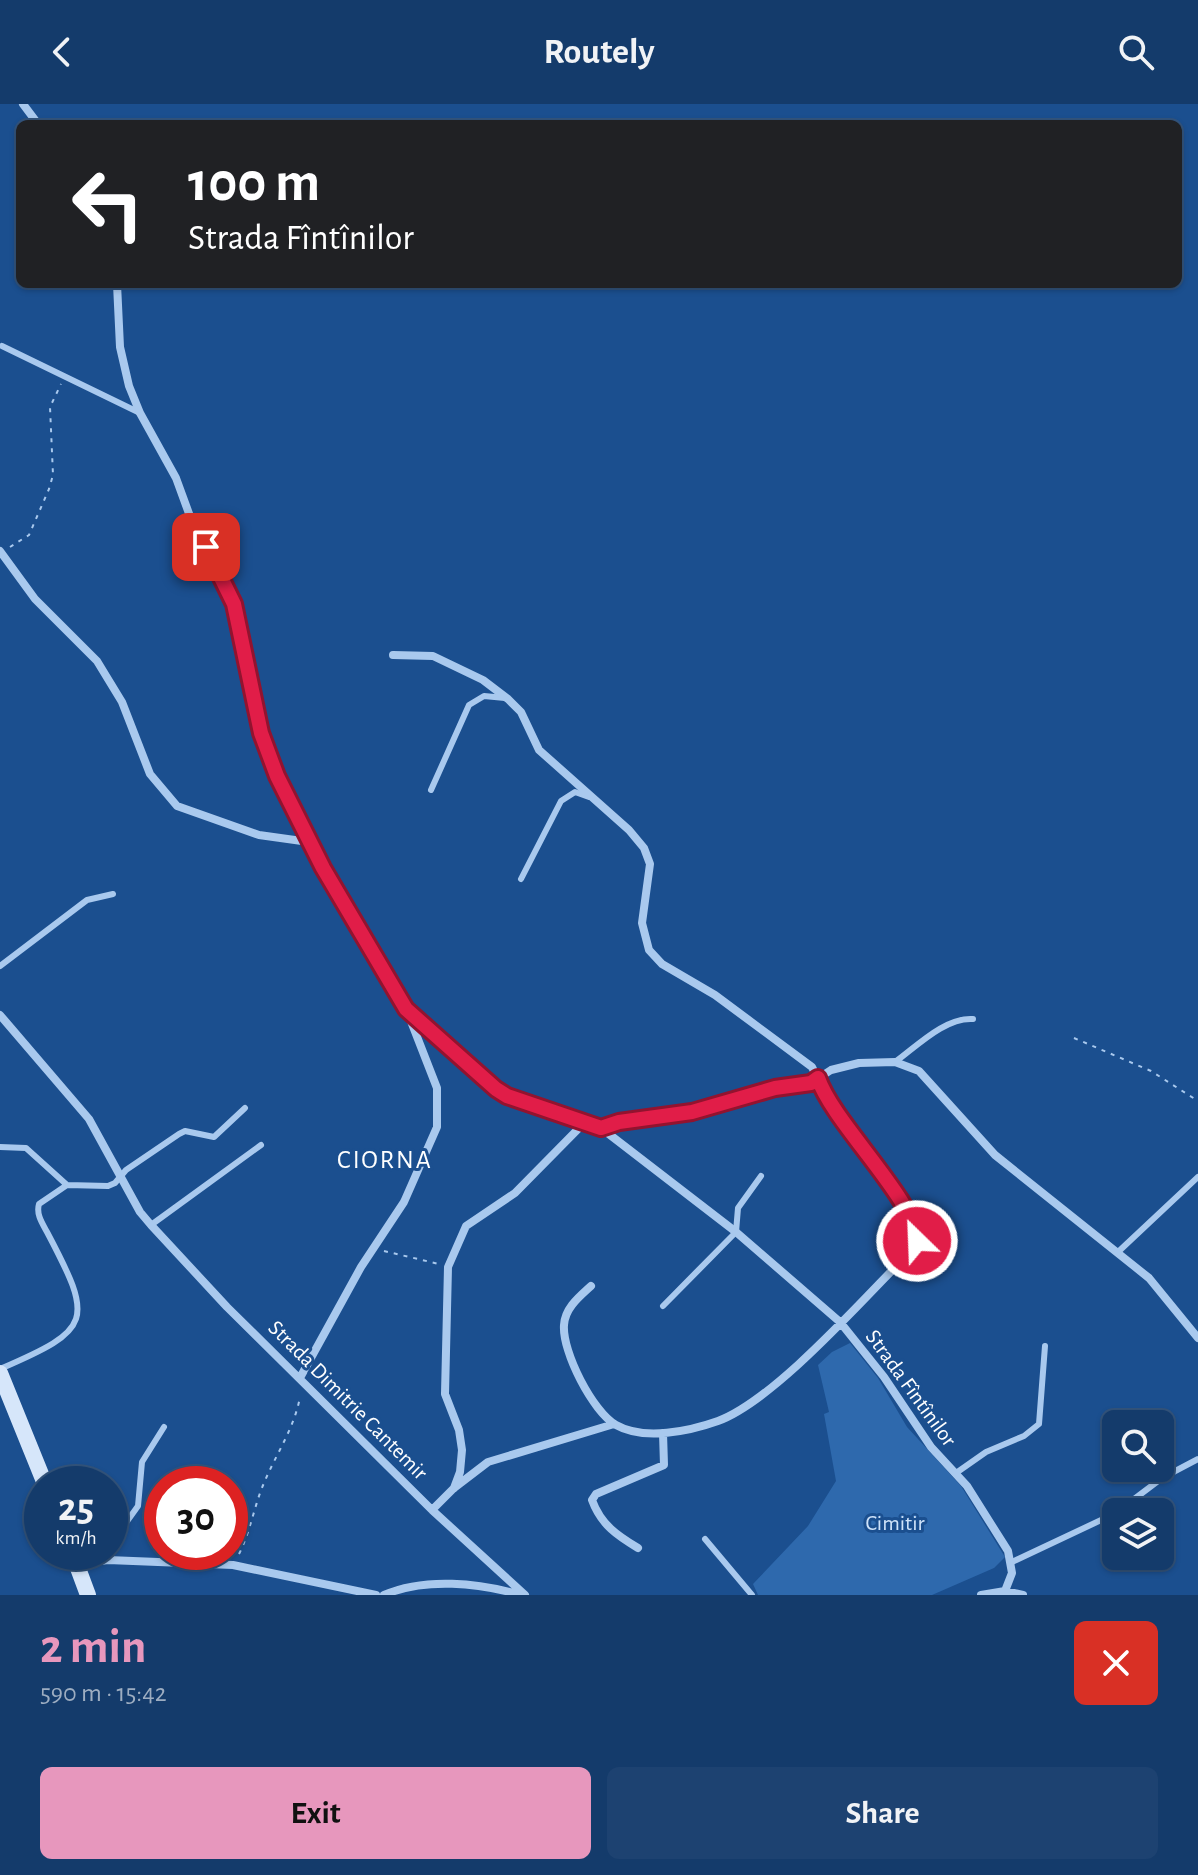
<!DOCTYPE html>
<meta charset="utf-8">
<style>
body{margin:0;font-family:"Alegreya Sans",sans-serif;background:#1d4271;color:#f1f3f6;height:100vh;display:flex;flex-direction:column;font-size:30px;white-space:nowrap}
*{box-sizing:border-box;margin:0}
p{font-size:26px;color:#9dadc1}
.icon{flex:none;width:44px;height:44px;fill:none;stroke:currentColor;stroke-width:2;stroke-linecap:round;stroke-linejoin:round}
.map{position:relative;height:1491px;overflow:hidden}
.sheet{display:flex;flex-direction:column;background:#143b6b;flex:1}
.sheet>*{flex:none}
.banner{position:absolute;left:16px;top:16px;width:1166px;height:168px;border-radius:12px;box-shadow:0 2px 6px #0004,0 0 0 2px #33557e;background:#202124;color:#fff;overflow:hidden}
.controls{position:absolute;left:1102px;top:1306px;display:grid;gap:16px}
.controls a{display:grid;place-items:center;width:72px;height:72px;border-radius:12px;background:#143b6b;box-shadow:0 2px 6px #0004,0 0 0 2px #33557e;font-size:40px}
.speed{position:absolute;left:24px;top:1362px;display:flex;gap:16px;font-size:40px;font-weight:700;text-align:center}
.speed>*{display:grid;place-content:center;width:104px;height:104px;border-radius:50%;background:#143b6b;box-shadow:0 2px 6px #0004,0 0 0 2px #33557e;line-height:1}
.speed small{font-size:20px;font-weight:400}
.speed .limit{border:12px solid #d22;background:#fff;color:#111}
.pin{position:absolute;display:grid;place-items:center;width:68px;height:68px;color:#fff;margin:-34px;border-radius:16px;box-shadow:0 4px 12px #0006}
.me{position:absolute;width:88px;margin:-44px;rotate:336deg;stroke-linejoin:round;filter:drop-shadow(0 0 6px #0008)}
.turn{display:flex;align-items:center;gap:28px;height:168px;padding:0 40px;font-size:36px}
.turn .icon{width:104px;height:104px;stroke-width:2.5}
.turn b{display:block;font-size:56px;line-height:68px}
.round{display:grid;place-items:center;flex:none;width:84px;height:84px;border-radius:12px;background:#1d4271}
.summary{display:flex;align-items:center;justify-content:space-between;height:136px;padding:0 40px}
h1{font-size:48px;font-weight:700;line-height:60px;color:#e797bd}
.primary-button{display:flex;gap:16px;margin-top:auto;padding:16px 40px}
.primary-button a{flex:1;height:92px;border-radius:12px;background:#e797bd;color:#111;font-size:32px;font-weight:700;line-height:92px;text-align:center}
.primary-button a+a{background:#1d4271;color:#f1f3f6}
header{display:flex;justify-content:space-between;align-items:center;height:104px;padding:0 40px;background:#143b6b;font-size:36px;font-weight:700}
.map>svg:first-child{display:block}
.green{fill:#2e69ad}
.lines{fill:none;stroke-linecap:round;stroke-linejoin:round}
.path{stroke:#a9c9ee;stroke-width:2;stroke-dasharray:4 6;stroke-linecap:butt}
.lane{stroke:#a9c9ee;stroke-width:6}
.street{stroke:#a9c9ee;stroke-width:8}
.secondary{stroke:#d6e6fa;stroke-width:16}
.route-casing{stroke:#92132f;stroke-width:20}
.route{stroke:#e11d48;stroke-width:14}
.labels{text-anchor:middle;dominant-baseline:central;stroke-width:6;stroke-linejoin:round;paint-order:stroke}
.street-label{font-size:22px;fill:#fff;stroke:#1b4f8f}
.park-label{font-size:22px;fill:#cfe3fa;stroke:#1b4f8f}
.quarter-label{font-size:26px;letter-spacing:2px;fill:#fff;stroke:#1b4f8f}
</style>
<header><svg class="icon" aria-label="back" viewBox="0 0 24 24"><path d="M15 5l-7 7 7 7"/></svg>Routely<svg class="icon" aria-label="search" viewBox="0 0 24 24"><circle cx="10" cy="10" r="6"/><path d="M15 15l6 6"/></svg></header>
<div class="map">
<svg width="1198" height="1491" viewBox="0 0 1198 1491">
<rect width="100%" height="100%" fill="#1b4f8f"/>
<path class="green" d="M850 1239 878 1274 907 1323 961 1382 1005 1453 994 1464 932 1491H758L753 1480 808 1422 836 1377 824 1310 829 1308 818 1261 832 1248Z"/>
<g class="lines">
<path class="path" d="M10 443 29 431 49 385 53 371 50 303 61 280
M1074 934 1151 967 1198 997
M384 1147 439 1160
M239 1450C251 1426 254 1402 264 1379 276 1350 294 1325 300 1293"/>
<path class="lane" d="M2 242 140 309
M431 686 469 601 484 592 505 594
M521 775 561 697 575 688 589 693
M0 862 87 796 113 790
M895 958C916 943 945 913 973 915
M0 1043 26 1044 67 1081
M151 1121 261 1041
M1118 1148 1198 1073
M663 1202 736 1128 738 1104 761 1072
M0 1265C93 1225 94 1217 47 1128 42 1119 36 1110 39 1100L67 1081 108 1082 115 1079 126 1066 179 1030 185 1027 214 1033 245 1004
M956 1369 986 1348 1024 1332 1039 1320 1045 1242
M1117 1408 1162 1374 1198 1355
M705 1435 752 1491
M110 1441 138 1402 142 1358 164 1323
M93 1457 103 1448
M1012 1458 1116 1409"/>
<path class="street" d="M23 0 38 20
M117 180 120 243 129 282 140 309 176 374 195 426 228 482 261 629 270 655 323 764 397 892 406 905 496 985 507 992 601 1024 736 1128 840 1218 884 1273 931 1343 967 1382 1008 1447 1012 1469 1005 1487
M0 447 35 495 97 557 122 598 150 670 177 702 259 731 309 738
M393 551 433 552 483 576 508 595 521 608 539 646 629 726 644 744 650 760 642 819 649 846 662 860 715 891 812 963 823 986 858 1040 883 1070 917 1129V1137L910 1148C864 1194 775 1296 718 1317 690 1327 644 1337 616 1321 593 1308 562 1248 564 1221 565 1204 579 1193 591 1182
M0 911 89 1015 140 1108 151 1121 227 1203 432 1406 525 1491
M601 1024 619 1018 672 1012 775 984 811 979 831 966 859 959 895 958 919 967 995 1051 1149 1174 1198 1234
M301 1272 361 1163 404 1098 437 1023V984L407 907
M454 1384 460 1368 462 1346 459 1326 445 1290 448 1163 466 1122 515 1089 585 1018
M432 1406 454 1384 488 1358 614 1320
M638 1444C618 1432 601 1421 592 1396L596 1390 664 1361 663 1329
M77 1460 108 1456 233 1461 376 1491
M384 1491C425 1473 479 1479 521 1491
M981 1491 1005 1487 1023 1491"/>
<path class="secondary" d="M0 1269 45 1380
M72 1448 88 1491"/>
</g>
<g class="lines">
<g class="route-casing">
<path id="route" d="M206 443 234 500 261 629 277 672 323 764 406 905 496 985 507 992 601 1024 619 1018 692 1008 775 984 811 979 818 974C833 1019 916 1096 917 1137"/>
</g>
<use href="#route" class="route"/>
</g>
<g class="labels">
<g class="street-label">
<text transform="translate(911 1284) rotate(54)">Strada Fîntînilor</text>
<text transform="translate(348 1296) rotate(45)">Strada Dimitrie Cantemir</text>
</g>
<g class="park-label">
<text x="895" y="1419">Cimitir</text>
</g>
<g class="quarter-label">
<text x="385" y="1056">CIORNA</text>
</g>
</g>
</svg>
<div class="controls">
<a><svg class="icon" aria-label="search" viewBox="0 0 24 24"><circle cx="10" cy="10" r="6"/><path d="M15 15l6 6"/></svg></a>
<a><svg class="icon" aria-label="layers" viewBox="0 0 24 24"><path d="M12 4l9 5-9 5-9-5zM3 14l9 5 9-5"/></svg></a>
</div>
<div class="speed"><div>25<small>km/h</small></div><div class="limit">30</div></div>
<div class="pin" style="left:206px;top:443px;background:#d93025"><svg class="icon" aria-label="arrive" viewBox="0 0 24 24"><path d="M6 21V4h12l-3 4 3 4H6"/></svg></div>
<svg class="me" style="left:917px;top:1137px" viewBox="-20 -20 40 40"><circle r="17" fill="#e11d48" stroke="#fff" stroke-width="3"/><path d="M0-11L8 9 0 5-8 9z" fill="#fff"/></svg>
<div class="banner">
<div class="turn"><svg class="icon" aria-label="left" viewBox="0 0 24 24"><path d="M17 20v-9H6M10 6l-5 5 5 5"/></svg><div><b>100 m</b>Strada Fîntînilor</div></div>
</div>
</div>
<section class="sheet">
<div class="summary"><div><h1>2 min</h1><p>590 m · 15:42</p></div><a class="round" style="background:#d93025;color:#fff"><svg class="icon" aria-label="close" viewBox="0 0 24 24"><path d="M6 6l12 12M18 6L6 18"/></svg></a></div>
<div class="primary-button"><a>Exit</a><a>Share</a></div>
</section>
